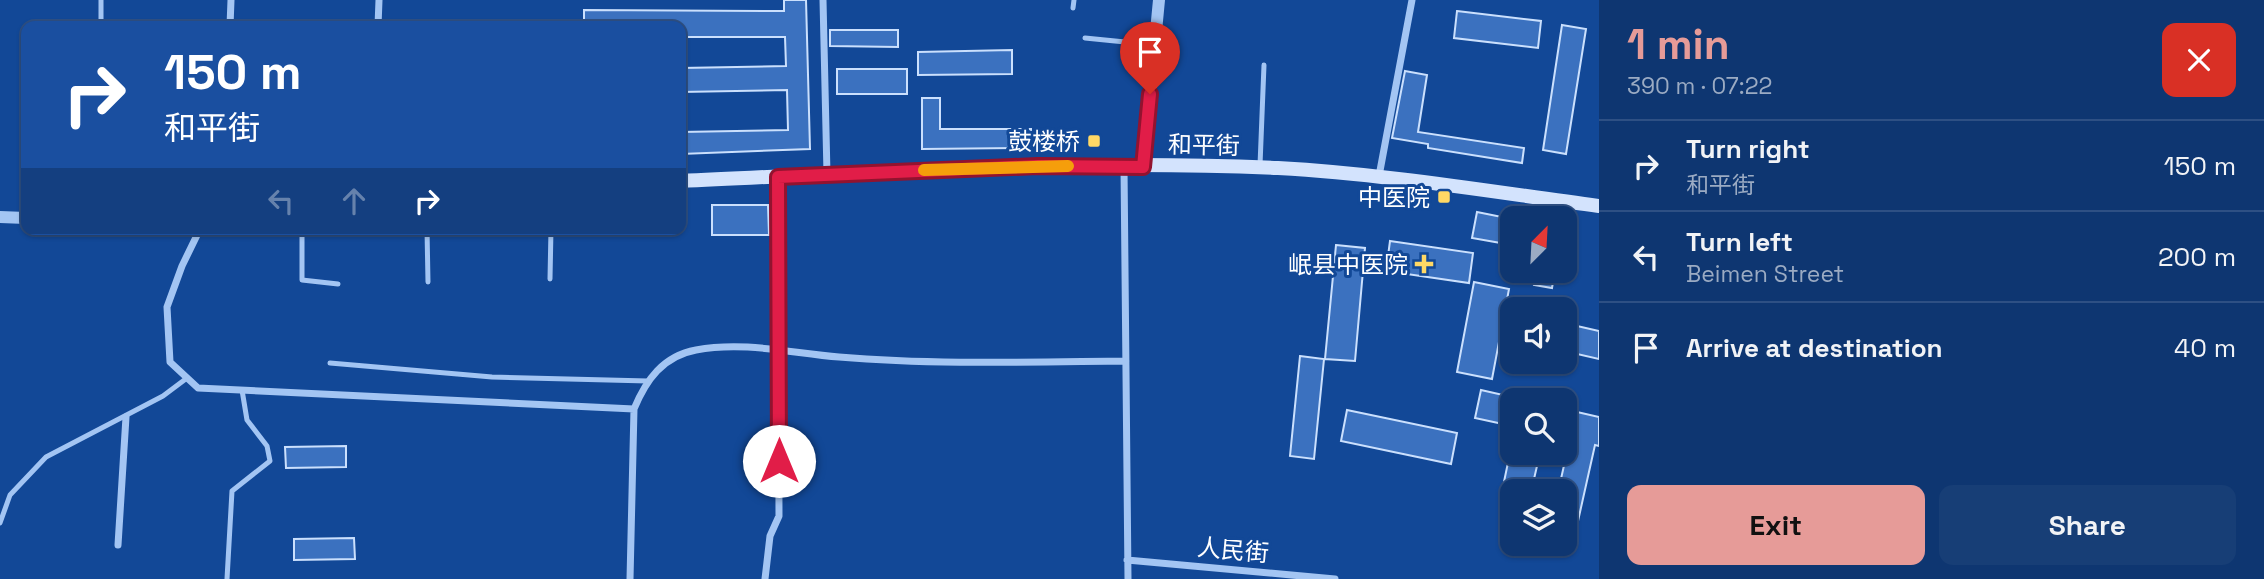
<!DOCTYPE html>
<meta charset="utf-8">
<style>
body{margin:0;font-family:"Space Grotesk","Noto Sans SC",sans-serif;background:#173e76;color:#f1f3f6;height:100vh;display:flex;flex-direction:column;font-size:26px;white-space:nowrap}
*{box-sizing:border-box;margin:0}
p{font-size:23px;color:#9babc3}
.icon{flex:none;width:38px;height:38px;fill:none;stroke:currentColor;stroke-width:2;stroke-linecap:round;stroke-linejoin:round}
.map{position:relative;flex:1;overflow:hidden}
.drawer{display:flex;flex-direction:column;background:#0e3671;width:665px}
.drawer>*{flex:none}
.top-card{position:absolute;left:21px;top:21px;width:665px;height:214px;border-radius:14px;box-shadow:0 2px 5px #0004,0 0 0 2px #2e5084;background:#1a4fa0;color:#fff;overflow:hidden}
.needle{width:46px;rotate:24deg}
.fabs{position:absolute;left:1500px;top:206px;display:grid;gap:14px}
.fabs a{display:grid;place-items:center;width:77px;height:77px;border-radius:14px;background:#0e3671;box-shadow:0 2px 5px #0004,0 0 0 2px #2e5084;font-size:35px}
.pin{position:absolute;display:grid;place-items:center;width:60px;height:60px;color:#fff;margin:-72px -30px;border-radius:50% 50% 50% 0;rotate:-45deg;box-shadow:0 0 7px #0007}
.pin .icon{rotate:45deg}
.me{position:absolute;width:77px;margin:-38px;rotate:0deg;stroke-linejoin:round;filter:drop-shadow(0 0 5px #0008)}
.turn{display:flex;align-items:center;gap:24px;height:147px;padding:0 28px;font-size:32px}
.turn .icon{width:91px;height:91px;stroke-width:2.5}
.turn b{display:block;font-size:49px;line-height:60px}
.lanes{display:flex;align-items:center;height:66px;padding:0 28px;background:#0003;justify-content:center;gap:35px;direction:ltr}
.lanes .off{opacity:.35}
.round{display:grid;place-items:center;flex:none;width:74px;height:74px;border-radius:14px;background:#173e76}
.headline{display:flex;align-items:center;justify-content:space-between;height:119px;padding:0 28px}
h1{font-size:42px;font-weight:700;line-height:52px;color:#e69b98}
.button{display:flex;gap:14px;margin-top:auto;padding:14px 28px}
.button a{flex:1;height:80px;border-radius:14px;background:#e69b98;color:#111;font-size:28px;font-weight:700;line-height:80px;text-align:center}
.button a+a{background:#173e76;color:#f1f3f6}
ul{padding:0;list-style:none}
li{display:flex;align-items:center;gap:21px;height:91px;padding:0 28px;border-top:2px solid #2e5084}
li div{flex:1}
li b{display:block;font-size:26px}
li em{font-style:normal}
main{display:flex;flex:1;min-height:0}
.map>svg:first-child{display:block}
.building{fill:#3b71bf;stroke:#cbe0fd;stroke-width:2}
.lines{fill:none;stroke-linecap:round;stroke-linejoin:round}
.service{stroke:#a3c5f3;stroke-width:5}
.minor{stroke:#a3c5f3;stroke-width:7}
.tertiary{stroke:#a3c5f3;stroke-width:12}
.secondary{stroke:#d3e3fd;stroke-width:14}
.route-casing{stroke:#92132f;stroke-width:18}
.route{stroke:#e11d48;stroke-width:12}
.slow{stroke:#f59e0b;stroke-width:12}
.poi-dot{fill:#ffd865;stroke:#124897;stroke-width:2.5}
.labels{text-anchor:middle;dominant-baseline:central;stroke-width:6;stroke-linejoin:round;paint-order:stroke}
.poi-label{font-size:24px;fill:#fff;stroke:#124897;text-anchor:end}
.street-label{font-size:24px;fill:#fff;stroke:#124897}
</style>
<main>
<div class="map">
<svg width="1599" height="579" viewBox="0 0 1599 579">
<rect width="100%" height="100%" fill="#124897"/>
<path class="building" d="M784 0H806L810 149 681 154V132L788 130 787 90 681 92V68L786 66 785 37H681V26H584V10L784 11Z
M1457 11 1541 21 1538 48 1454 38Z
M1562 25 1586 29 1566 154 1543 150Z
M830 30H898V47L830 46Z
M1012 50V74L918 75V52Z
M837 69H907V94H837Z
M1405 71 1427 75 1418 132 1524 148 1522 163 1428 148V144L1392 138Z
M922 98H940V129H1031V148L922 149Z
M712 205H768L769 235H712Z
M1477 212 1512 219V245L1472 238Z
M1390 241 1473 253 1469 283 1386 271Z
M1336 245 1365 248 1355 361 1325 359Z
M1536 271H1555L1552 288 1534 285Z
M1474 282 1509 289 1492 379 1457 372Z
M1564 323 1599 331V359L1564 351Z
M1300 356 1324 359 1314 459 1290 456Z
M1481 390 1512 397V426L1475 418Z
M1564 409 1599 417V446L1595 445 1578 521 1564 518V492H1558L1570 439 1564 438Z
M1347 410 1457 433 1451 464 1341 441Z
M346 446V467L286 468 285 447Z
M1510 453H1540L1531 492H1512V499L1501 496Z
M354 538 355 559 294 560V539Z"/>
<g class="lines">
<path class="service" d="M1073 8 1074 0
M101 26V0
M1085 38 1155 45
M1260 165 1264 65
M1542 219 1546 199
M302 229V280L338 284
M427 229 428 282
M550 279 551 229
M330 363 492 377 648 381
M0 523 10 495 46 457 163 396 187 378
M227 579 232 491 270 461 267 446 247 420 242 390"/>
<path class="minor" d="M823 0 827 174
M230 26 231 0
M378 26 379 0
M1124 167 1128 579
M1379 176 1412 0
M200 229 182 266 167 307 170 362 198 388 634 409
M118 545 126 417
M1127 560 1335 579
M630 579 634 409C646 380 663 356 696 350 744 341 791 353 839 357 934 365 1030 362 1126 361
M765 579 770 536 779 516 778 177"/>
<path class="tertiary" d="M1143 167 1159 0
M0 217 26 218"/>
<path class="secondary" d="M681 181C880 172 1079 159 1278 168 1386 174 1493 192 1599 206"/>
</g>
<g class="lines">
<g class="route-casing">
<path id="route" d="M779 461 778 177 1038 166 1143 167 1150 94"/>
</g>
<use href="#route" class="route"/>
<path class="slow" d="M924 170 1068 166"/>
</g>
<g class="poi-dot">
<rect x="1087" y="134" width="14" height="14" rx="3.5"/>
<rect x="1437" y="190" width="14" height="14" rx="3.5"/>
<path d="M1420.5 253.5h7v7h7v7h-7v7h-7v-7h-7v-7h7z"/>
</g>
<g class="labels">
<g class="poi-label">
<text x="1080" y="141">鼓楼桥</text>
<text x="1430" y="197">中医院</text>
<text x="1408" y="264">岷县中医院</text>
</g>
<g class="street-label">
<text transform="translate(1204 145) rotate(1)">和平街</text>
<text transform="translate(1233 550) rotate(5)">人民街</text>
</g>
</g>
</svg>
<div class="fabs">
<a><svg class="needle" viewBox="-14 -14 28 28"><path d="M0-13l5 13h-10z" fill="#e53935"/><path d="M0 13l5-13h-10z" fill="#9babc3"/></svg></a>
<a><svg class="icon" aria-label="sound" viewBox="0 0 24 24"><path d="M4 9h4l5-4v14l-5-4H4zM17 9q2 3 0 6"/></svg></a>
<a><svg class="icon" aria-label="search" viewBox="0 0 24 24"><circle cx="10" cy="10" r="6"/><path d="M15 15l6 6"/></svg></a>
<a><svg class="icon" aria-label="layers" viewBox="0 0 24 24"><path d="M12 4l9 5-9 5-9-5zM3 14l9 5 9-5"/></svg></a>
</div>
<div class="pin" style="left:1150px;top:94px;background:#d93025"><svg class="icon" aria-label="arrive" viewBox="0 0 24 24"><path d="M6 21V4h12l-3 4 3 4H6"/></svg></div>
<svg class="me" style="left:779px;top:461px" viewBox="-20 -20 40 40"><circle r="19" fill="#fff"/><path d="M0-13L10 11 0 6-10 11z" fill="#e11d48"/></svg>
<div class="top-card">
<div class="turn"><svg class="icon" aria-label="right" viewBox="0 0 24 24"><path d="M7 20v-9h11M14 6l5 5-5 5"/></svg><div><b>150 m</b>和平街</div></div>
<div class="lanes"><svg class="icon off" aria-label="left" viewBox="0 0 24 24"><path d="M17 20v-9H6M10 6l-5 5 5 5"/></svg><svg class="icon off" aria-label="ahead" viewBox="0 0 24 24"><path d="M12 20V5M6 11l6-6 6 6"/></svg><svg class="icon" aria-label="right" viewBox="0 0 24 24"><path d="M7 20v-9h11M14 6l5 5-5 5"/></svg></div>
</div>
</div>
<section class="drawer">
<div class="headline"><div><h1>1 min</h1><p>390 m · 07:22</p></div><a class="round" style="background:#d93025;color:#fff"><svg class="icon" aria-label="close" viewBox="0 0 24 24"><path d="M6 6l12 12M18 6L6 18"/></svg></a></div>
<ul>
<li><svg class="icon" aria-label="right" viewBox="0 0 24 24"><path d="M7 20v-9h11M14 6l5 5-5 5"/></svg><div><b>Turn right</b><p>和平街</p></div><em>150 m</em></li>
<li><svg class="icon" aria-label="left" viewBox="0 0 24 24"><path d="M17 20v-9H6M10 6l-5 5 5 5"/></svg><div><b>Turn left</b><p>Beimen Street</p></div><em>200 m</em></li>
<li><svg class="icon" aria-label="arrive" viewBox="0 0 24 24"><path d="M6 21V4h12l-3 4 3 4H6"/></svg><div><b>Arrive at destination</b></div><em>40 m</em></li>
</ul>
<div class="button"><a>Exit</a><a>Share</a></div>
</section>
</main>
